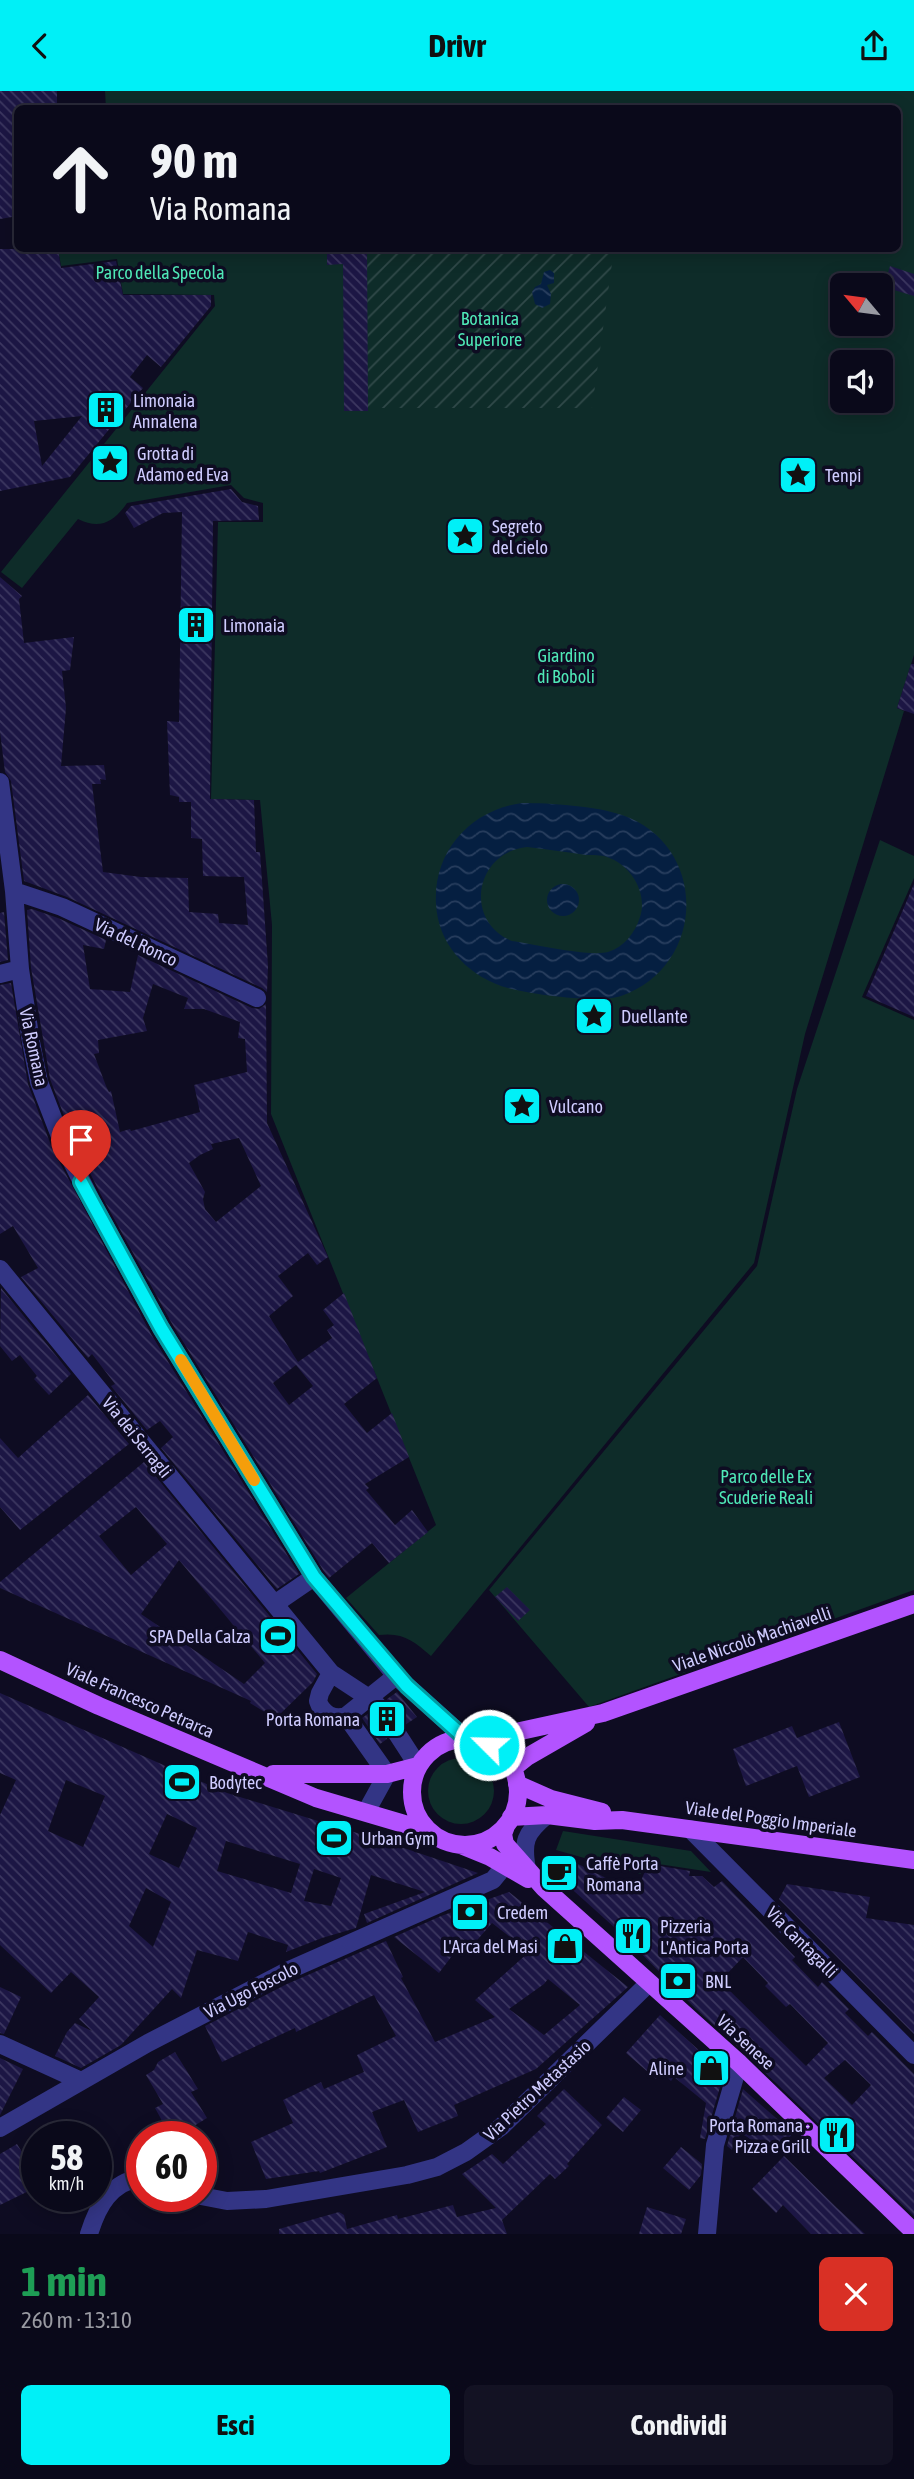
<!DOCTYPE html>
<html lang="it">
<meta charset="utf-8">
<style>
body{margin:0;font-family:"Asap Condensed",sans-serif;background:#131223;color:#f1f3f6;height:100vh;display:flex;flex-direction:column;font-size:26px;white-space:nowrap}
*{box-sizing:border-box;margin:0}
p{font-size:23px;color:#999aa2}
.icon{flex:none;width:38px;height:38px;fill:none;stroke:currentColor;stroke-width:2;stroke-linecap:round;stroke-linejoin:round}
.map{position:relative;height:2143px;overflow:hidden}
.panel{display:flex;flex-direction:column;background:#0a091a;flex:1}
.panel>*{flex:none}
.top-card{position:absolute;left:14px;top:14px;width:887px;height:147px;border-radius:10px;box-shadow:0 4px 18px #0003,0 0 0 2px #2a2a39;background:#0a091a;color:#f1f3f6;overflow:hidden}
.needle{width:46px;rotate:299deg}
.tools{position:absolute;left:830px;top:182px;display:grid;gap:14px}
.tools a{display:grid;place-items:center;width:63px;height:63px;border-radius:10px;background:#0a091a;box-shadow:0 4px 18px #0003,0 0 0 2px #2a2a39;font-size:35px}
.speed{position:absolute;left:21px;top:2030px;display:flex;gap:14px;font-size:35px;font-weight:700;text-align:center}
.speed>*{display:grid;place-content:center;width:91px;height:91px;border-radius:50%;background:#0a091a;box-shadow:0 4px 18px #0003,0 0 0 2px #2a2a39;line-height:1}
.speed small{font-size:18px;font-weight:400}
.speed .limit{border:10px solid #d22;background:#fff;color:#111}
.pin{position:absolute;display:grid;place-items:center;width:60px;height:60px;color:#fff;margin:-72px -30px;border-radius:50% 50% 50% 0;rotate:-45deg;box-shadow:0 0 7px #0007}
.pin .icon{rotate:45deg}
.me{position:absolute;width:77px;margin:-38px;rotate:293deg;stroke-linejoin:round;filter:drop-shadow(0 0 5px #0008)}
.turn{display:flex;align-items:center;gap:24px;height:147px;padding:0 21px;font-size:32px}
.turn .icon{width:91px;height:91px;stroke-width:2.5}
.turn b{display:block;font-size:49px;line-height:60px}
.round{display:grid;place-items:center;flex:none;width:74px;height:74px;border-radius:10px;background:#131223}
.headline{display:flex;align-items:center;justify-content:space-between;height:119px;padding:0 21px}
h1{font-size:42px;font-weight:700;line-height:52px;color:#1e9e55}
.primary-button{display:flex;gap:14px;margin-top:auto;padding:14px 21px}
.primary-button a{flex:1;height:80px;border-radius:10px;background:#00f0f7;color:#111;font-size:28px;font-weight:700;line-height:80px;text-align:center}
.primary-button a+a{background:#131223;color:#f1f3f6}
header{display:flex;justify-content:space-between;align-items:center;height:91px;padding:0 21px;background:#00f0f7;color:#111;font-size:32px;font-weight:700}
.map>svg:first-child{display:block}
.green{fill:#0e2c29;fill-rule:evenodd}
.garden{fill:url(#garden-furrows)}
.water{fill:url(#water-waves);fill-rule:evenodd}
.building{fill:url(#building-back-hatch);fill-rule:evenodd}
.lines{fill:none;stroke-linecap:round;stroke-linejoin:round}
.street-tunnel{stroke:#2b2943;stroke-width:18;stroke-dasharray:18 9;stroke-linecap:butt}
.street{stroke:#333585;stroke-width:18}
.primary{stroke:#b353ff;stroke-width:18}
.route-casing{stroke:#009ca1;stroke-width:18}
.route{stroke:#00f0f7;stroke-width:12}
.slow{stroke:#f59e0b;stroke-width:12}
.labels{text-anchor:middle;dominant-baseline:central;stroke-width:7;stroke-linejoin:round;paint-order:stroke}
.park-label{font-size:18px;fill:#4fe8b7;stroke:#0e0c22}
.poi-label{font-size:18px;fill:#cfccff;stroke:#0e0c22;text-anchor:start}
.street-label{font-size:18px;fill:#cfccff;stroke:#0e0c22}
</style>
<header><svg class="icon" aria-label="back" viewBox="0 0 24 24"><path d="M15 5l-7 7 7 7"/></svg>Drivr<svg class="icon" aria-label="share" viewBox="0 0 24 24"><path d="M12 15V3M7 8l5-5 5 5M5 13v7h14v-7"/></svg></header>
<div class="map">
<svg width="914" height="2143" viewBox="0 0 914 2143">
<defs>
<pattern id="garden-furrows" width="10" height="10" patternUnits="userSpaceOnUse" patternTransform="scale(1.75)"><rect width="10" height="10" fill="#0e2c29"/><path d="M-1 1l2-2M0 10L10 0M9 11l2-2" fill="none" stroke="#304949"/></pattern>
<pattern id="water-waves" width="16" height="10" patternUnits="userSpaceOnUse" patternTransform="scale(1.75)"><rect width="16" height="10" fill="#051f41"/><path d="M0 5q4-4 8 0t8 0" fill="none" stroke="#283e5e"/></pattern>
<pattern id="building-back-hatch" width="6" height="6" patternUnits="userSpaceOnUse" patternTransform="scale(1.75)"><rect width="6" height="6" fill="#1c1644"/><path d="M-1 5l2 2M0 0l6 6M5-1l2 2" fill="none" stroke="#3c3760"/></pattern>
</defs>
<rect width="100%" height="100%" fill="#0e0c22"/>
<path class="green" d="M105 0H914V564L897 617 904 620 805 943 754 1172 431 1565C414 1550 403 1541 379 1544L346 1507 436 1434 271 1023 272 834 260 709 211 708 218 431H263V412L244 407 231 394 127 412C114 431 100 439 78 428L22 497 1 481 215 215 214 204 123 203 117 168 61 175 58 158H898V18H106ZM842 194H880V233H842ZM842 271H880V310H842Z
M880 749 914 765V787L862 906 914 929V1499L589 1616 489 1499 757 1175 797 998Z
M428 1700a33 33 0 1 1 66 0a33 33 0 1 1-66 0Z
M563 1740 691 1760 711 1781 645 1771 641 1783 556 1759Z"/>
<path class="garden" d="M367 158H614L592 317H368Z"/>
<path class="water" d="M550 179 554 182V192L547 194 551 203 550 213 542 217 535 213 532 201 535 196 541 193 544 181Z
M522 712C550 712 596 715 622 724 709 754 707 875 621 905 598 913 525 903 501 895 465 882 438 852 436 813 433 760 471 719 522 712ZM527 756C546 758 566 761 586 764 592 764 601 764 607 766 631 774 648 802 640 826 635 842 624 856 608 861 588 866 534 853 512 850 463 830 475 761 527 756Z
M547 809a16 16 0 1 1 32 0a16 16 0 1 1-32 0Z"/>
<path class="building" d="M0 0H57V18H18V125L0 128Z
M0 158H58L61 177 116 170 123 204H211V215L161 276 147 264 130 286 143 297 70 386 0 400ZM82 325 42 375 34 330Z
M327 158H367L368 320H344L343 173 327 174Z
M890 175 914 183V205L884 196Z
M231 398 242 411 258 415 259 429 213 430 210 708 254 709 256 761H260L268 875 267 901 262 897 67 806 24 790 11 690 5 681 0 641V486L22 505 19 508 24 552 74 546 70 579 62 580 66 617 61 675 104 674 106 689 100 688 101 693H92L103 781 141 786 188 787 189 821 218 823 219 832 248 834 244 786 203 785 202 748 191 747V711H179V706L170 704 167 630 179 631 182 421 163 422 134 437 125 422 131 415Z
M911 573H914V623L897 617Z
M914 793V926L866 905Z
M32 818 58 827 106 849 104 858 83 854 90 898 130 901 138 864 252 917 259 918 266 913 267 1032 328 1166 317 1174 308 1162 278 1185 293 1205 269 1225 298 1271 332 1247 327 1239 334 1234 323 1219 344 1202 377 1287 344 1313 367 1342 392 1322 409 1366 365 1393 369 1397 366 1399 395 1434 412 1419 428 1441 389 1472 372 1452 329 1487 323 1479 171 1231 101 1104 73 1048 50 988 31 877 27 819ZM153 893 188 907 184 918H204L240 931 238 947 245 948 247 981 194 994 200 1021 131 1040 130 1038 120 1041 111 1000 109 1001 106 995 94 963 99 962 98 949 147 940 143 927ZM239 1047 261 1095 216 1131 205 1118 203 1108 205 1101 189 1072 200 1064 213 1058 211 1053ZM296 1274 313 1295 289 1314 273 1292Z
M4 821 8 869 0 871V822Z
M11 892 28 993 52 1057 151 1243 299 1483 277 1498 161 1357 173 1346 160 1330 147 1339 111 1295 115 1293 92 1263 88 1267 21 1186 38 1177 13 1135 0 1143V894Z
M1 1197 71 1283 49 1304 34 1288 37 1285 20 1264 12 1270 0 1255Z
M88 1304 129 1353 20 1439 0 1416V1347L18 1367Z
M144 1371 317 1583 313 1591 278 1625 268 1623 250 1612 251 1610 0 1497V1491ZM136 1416 167 1453 131 1484 99 1445ZM179 1469 265 1572 244 1593 141 1523Z
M507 1496 530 1519 518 1530 495 1506Z
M397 1601 417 1626 405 1634 396 1630 389 1632 385 1641 387 1648 380 1653 362 1627 369 1622 376 1626 386 1623 389 1617 387 1608Z
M0 1602 227 1702 383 1750 478 1782 367 1832 364 1823 425 1801 371 1784 356 1837 322 1847 286 1861 288 1854 248 1841 238 1870 197 1859 181 1907 172 1898 121 1954 81 1977 55 1965 67 1941 75 1932 92 1940 79 1928 99 1906 71 1881 51 1902 0 1854V1724L16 1689 0 1682ZM66 1689 105 1705 83 1756 48 1740ZM167 1723 197 1737 179 1777 149 1763ZM226 1750 300 1773 291 1802 217 1780ZM314 1778 341 1787 331 1815 304 1810ZM146 1797 171 1811 153 1856 129 1835Z
M839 1631 860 1686 809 1706 797 1675 746 1695 733 1658 792 1635 797 1647Z
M562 1765 636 1802 648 1773 690 1780 689 1785H702L714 1796 722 1790 795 1866 792 1869 818 1896 822 1891 849 1918 845 1922 868 1945 872 1941 914 1983V2125L747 1964 696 1918 624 1845 565 1792 551 1778ZM743 1866 768 1892 765 1895 786 1916 790 1913 828 1952 806 1975 726 1896 730 1893 724 1886ZM845 1969 871 1994 852 2014 824 1987Z
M787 1793 870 1806 866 1827 914 1834V1943L779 1808Z
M509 1801 628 1896 536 1978 454 2014 458 2025 418 2041 404 2009 372 2021 387 2056 320 2082 319 2080 266 2088 251 2051 293 2032 283 2009 321 1991 324 1998 364 1981 357 1964 396 1945 374 1904 296 1941 295 1937 222 1971 205 1935 287 1893 386 1850 403 1886 401 1887 435 1951 495 1926 475 1909 529 1861 492 1832 465 1863 458 1857 439 1882 394 1846 441 1825ZM548 1888 580 1914 544 1944 509 1918 544 1893Z
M0 1896 21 1906 4 1943 0 1942Z
M660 1924 724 1982 705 2048 700 2047 706 2012 674 1986 671 1990 662 1981 656 1988 626 1962Z
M175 1961 198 1998 191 2001 207 2027 176 2046H171L155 2017 163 2013 146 1984 154 1979 158 1971Z
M0 1967 23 1978 0 2024Z
M564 1998 602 2034 567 2073 569 2075 555 2088 550 2083 502 2129 507 2143H279V2138L339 2121 344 2124 347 2138 397 2124 398 2128 453 2114 457 2126 496 2117 462 2083 492 2063 503 2073 546 2033 537 2025Z
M743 1998 793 2042 775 2065 741 2042 732 2059 727 2055Z
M624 2006 641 2019 623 2041 606 2027Z
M71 2030 81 2046H45Z
M17 2053 30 2074 27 2076 37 2096 0 2114V2063Z
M681 2056 702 2073 701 2084 689 2099 663 2077Z
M784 2065 837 2117 865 2143H811L783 2114 776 2122 752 2098Z
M647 2116 686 2128 681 2143H639Z"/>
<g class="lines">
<path class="street-tunnel" d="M378 1615 396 1641"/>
<path class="street" d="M0 691 14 800 20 878 31 951 39 991 63 1053 91 1109 161 1237 314 1486 396 1585 467 1649
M14 800 62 816 257 907
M0 883 20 878
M0 1178 331 1582 369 1607 378 1615
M276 1512 314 1486
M331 1582 320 1602 318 1610C322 1623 334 1629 346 1625L396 1585
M346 1625 387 1683 366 1721
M396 1641 418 1675
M690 1738 914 1964
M527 1778C522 1751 525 1742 547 1724
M0 1953 81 1990
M0 2037 148 1952 287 1880 493 1789 505 1774
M201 2105 227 2110 266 2108 407 2084 437 2076 466 2061 501 2036 649 1892
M89 2143C98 2114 110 2092 142 2086
M707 2143 715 2054 739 1972"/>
<path class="primary" d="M0 1569 99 1615 316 1707 428 1740
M412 1701a53 53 0 1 1 106 0a53 53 0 1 1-106 0Z
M475 1650 603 1622 914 1513
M512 1678 527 1666 586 1632
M273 1683H387L418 1675
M517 1693 551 1708 602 1721
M511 1726 547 1724 595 1730 622 1729 914 1769
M506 1735 503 1743 505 1753 544 1797 739 1972 914 2141
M463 1755 490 1766 528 1788"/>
</g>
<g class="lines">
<g class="route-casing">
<path id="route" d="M81 1091 161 1237 314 1486 407 1595 467 1649 489 1654"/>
</g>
<use href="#route" class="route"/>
<path class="slow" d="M181 1269 254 1389"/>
</g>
<defs>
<g id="building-square" transform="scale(2.0125)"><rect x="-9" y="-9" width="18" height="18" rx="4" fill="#00f0f7" stroke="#0e0c22"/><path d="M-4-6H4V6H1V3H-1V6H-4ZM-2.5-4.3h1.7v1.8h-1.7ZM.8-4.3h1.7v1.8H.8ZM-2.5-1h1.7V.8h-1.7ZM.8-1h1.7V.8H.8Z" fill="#111"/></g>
<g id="sight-square" transform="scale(2.0125)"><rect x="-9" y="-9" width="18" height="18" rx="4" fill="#00f0f7" stroke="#0e0c22"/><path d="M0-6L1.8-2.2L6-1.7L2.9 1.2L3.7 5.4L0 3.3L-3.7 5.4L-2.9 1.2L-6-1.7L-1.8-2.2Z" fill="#111"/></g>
<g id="stadium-square" transform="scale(2.0125)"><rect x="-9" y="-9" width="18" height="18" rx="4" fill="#00f0f7" stroke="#0e0c22"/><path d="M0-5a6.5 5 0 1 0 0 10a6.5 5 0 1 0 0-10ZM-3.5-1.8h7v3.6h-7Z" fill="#111"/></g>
<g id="cafe-square" transform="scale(2.0125)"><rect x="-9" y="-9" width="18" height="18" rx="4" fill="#00f0f7" stroke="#0e0c22"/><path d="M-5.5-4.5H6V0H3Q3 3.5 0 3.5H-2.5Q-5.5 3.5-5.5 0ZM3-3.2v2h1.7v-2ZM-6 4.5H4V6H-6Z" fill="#111"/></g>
<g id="bank-square" transform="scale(2.0125)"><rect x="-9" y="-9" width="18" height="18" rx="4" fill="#00f0f7" stroke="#0e0c22"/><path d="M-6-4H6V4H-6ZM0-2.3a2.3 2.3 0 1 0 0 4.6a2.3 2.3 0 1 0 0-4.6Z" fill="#111"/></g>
<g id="restaurant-square" transform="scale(2.0125)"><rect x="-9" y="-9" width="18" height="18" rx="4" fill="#00f0f7" stroke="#0e0c22"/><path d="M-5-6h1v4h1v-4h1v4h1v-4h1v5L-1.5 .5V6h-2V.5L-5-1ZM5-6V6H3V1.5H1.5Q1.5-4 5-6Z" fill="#111"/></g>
<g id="shop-square" transform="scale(2.0125)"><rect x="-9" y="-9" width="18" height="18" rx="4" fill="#00f0f7" stroke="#0e0c22"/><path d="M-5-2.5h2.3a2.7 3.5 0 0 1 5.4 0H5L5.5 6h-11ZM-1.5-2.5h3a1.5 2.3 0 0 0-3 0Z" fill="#111"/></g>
</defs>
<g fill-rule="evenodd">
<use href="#building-square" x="106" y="319"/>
<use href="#sight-square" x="110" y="372"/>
<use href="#sight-square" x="798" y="384"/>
<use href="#sight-square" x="465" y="445"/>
<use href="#building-square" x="196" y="534"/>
<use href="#sight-square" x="594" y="925"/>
<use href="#sight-square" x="522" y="1015"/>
<use href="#stadium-square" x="278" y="1545"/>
<use href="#building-square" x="387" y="1628"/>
<use href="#stadium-square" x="182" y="1691"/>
<use href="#stadium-square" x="334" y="1747"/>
<use href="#cafe-square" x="559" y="1782"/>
<use href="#bank-square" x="470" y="1821"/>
<use href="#restaurant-square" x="633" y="1845"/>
<use href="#shop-square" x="565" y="1855"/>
<use href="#bank-square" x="678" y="1890"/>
<use href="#shop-square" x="711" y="1977"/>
<use href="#restaurant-square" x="837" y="2044"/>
</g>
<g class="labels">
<g class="park-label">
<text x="160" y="181">Parco della Specola</text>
<text x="490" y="227">Botanica<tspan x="490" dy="21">Superiore</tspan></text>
<text x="566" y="564">Giardino<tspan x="566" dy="21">di Boboli</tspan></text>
<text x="766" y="1385">Parco delle Ex<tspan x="766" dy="21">Scuderie Reali</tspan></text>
</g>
<g class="poi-label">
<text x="133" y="309">Limonaia<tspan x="133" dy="21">Annalena</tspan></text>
<text x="137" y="362">Grotta di<tspan x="137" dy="21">Adamo ed Eva</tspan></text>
<text x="825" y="384">Tenpi</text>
<text x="492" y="435">Segreto<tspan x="492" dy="21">del cielo</tspan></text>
<text x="223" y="534">Limonaia</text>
<text x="621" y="925">Duellante</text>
<text x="549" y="1015">Vulcano</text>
<text x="251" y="1545" text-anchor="end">SPA Della Calza</text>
<text x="360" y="1628" text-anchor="end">Porta Romana</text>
<text x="209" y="1691">Bodytec</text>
<text x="361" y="1747">Urban Gym</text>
<text x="586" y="1772">Caffè Porta<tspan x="586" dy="21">Romana</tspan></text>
<text x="497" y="1821">Credem</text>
<text x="660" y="1835">Pizzeria<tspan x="660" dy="21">L'Antica Porta</tspan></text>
<text x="538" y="1855" text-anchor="end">L'Arca del Masi</text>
<text x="705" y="1890">BNL</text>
<text x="684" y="1977" text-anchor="end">Aline</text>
<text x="810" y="2034" text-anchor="end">Porta Romana -<tspan x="810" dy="21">Pizza e Grill</tspan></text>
</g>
<g class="street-label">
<text transform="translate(136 851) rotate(25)">Via del Ronco</text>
<text transform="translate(34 956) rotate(78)">Via Romana</text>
<text transform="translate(137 1346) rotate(51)">Via dei Serragli</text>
<text transform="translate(752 1548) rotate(-19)">Viale Niccolò Machiavelli</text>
<text transform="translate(140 1609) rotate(24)">Viale Francesco Petrarca</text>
<text transform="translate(771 1728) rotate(8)">Viale del Poggio Imperiale</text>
<text transform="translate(802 1851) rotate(45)">Via Cantagalli</text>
<text transform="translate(251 1899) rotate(-27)">Via Ugo Foscolo</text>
<text transform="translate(746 1951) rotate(43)">Via Senese</text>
<text transform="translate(537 1999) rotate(-43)">Via Pietro Metastasio</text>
</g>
</g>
</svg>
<div class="tools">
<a><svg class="needle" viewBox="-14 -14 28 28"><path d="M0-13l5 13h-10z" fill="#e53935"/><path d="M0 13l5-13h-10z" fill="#999aa2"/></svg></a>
<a><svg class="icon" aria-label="sound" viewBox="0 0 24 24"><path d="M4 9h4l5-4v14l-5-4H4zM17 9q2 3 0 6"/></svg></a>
</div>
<div class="speed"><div>58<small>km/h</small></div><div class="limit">60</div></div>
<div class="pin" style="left:81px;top:1091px;background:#d93025"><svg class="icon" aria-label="arrive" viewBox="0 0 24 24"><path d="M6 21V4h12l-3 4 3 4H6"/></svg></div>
<svg class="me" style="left:489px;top:1654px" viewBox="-20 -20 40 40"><circle r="17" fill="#00f0f7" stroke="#fff" stroke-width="3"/><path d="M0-11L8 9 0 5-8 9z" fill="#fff"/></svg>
<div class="top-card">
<div class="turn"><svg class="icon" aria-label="ahead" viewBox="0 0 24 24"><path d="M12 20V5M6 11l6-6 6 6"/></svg><div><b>90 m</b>Via Romana</div></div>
</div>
</div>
<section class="panel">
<div class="headline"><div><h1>1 min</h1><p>260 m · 13:10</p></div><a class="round" style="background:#d93025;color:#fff"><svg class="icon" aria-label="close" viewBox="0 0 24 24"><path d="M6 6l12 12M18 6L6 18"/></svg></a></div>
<div class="primary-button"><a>Esci</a><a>Condividi</a></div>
</section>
